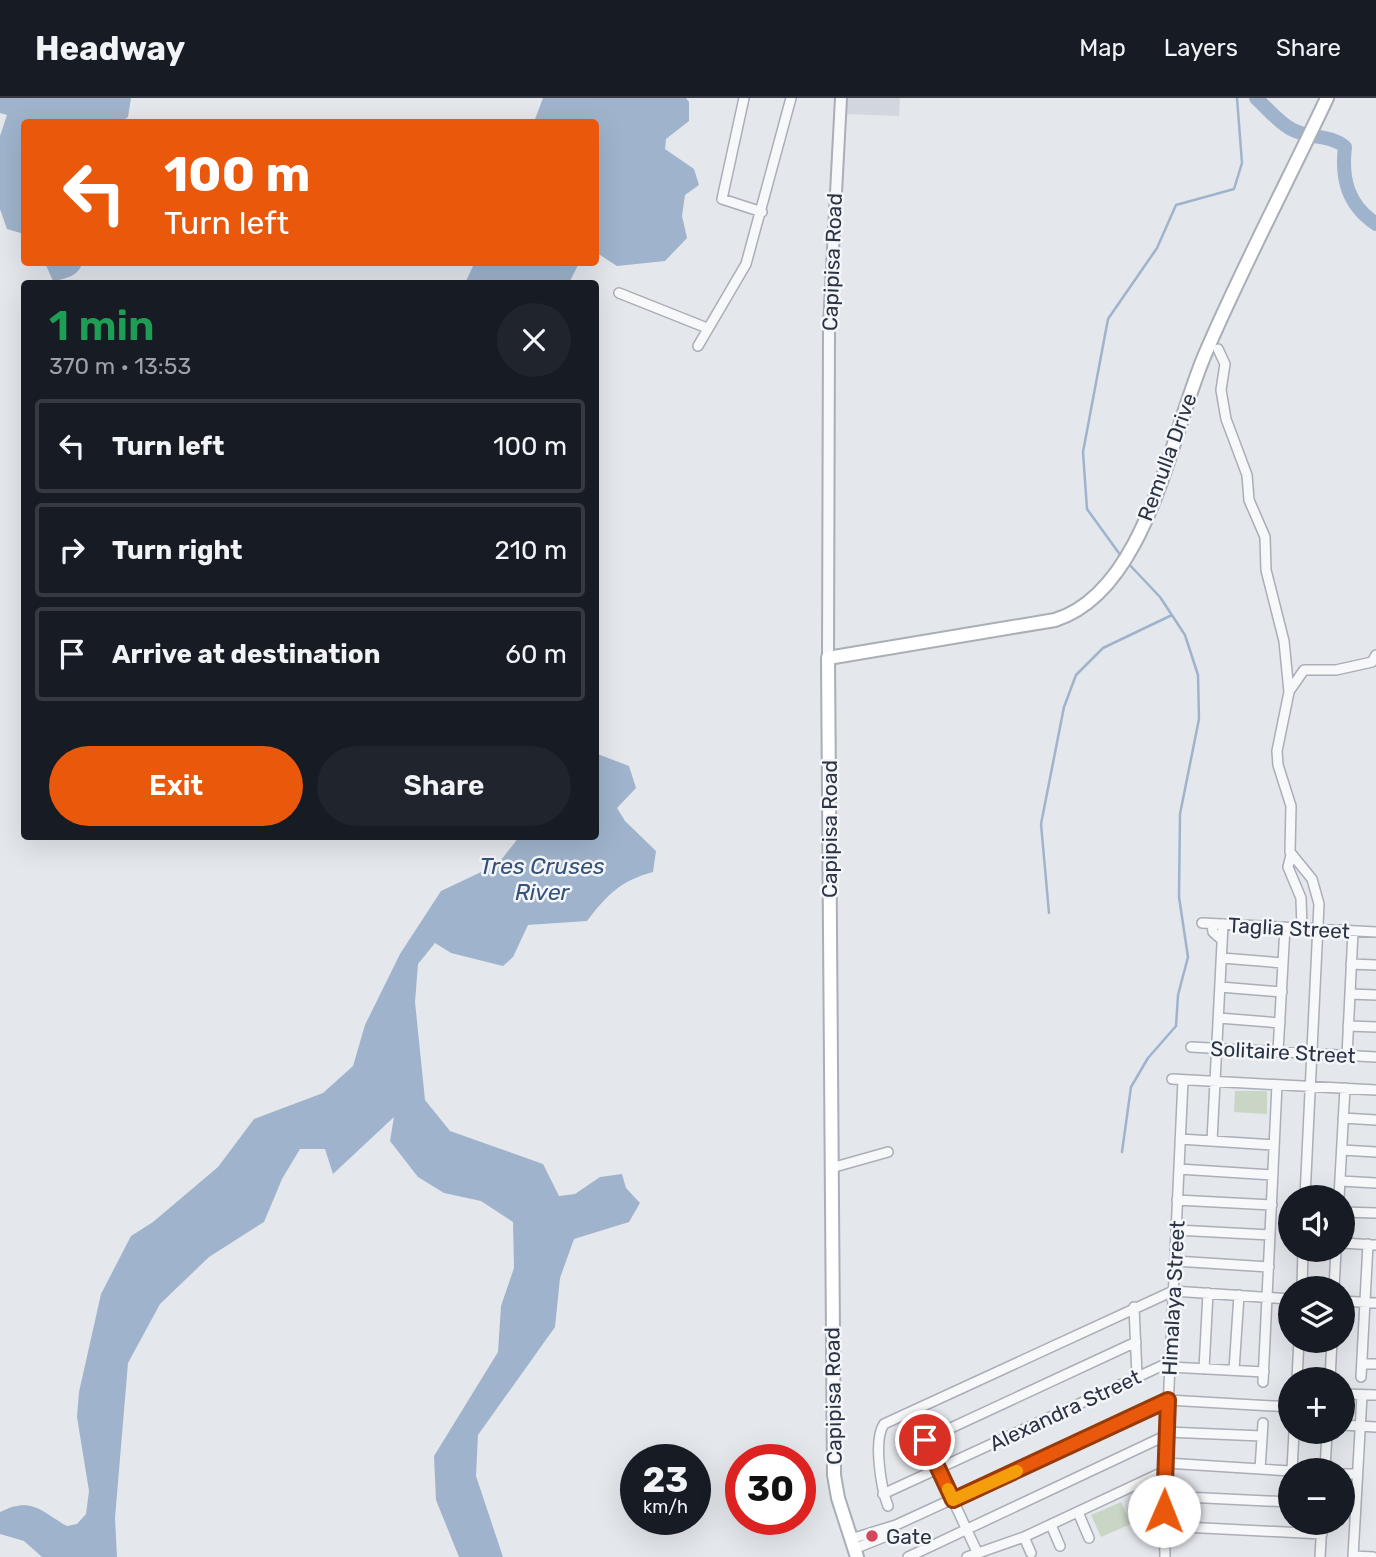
<!DOCTYPE html>
<meta charset="utf-8">
<style>
body{margin:0;font-family:Rubik,sans-serif;background:#20242c;color:#f1f3f6;height:100vh;display:flex;flex-direction:column;font-size:26px;white-space:nowrap}
*{box-sizing:border-box;margin:0}
p{font-size:23px;color:#9ea1a6}
.icon{flex:none;width:38px;height:38px;fill:none;stroke:currentColor;stroke-width:2;stroke-linecap:round;stroke-linejoin:round}
.map{position:relative;flex:1;overflow:hidden}
.side{position:absolute;left:21px;top:182px;width:578px;height:560px;display:flex;flex-direction:column;background:#171b24;border-radius:7px;box-shadow:0 7px 28px #0002}
.side>*{flex:none}
.guide{position:absolute;left:21px;top:21px;width:578px;height:147px;border-radius:7px;box-shadow:0 7px 28px #0002;background:#ea580c;color:#fff;overflow:hidden}
.buttons{position:absolute;left:1278px;top:1087px;display:grid;gap:14px}
.buttons a{display:grid;place-items:center;width:77px;height:77px;border-radius:50%;background:#171b24;box-shadow:0 7px 28px #0002;font-size:35px}
.speed{position:absolute;left:620px;top:1346px;display:flex;gap:14px;font-size:35px;font-weight:700;text-align:center}
.speed>*{display:grid;place-content:center;width:91px;height:91px;border-radius:50%;background:#171b24;box-shadow:0 7px 28px #0002;line-height:1}
.speed small{font-size:18px;font-weight:400}
.speed .limit{border:10px solid #d22;background:#fff;color:#111}
.pin{position:absolute;display:grid;place-items:center;width:60px;height:60px;color:#fff;margin:-30px;border:4px solid #fff;border-radius:50%;box-shadow:0 2px 7px #0007}
.me{position:absolute;width:77px;margin:-38px;rotate:1deg;stroke-linejoin:round;filter:drop-shadow(0 0 5px #0008)}
.turn{display:flex;align-items:center;gap:24px;height:147px;padding:0 28px;font-size:32px}
.turn .icon{width:91px;height:91px;stroke-width:2.5}
.turn b{display:block;font-size:49px;line-height:60px}
.round{display:grid;place-items:center;flex:none;width:74px;height:74px;border-radius:37px;background:#20242c}
.headline{display:flex;align-items:center;justify-content:space-between;height:119px;padding:0 28px}
h1{font-size:42px;font-weight:600;line-height:52px;color:#1e9e55}
.button{display:flex;gap:14px;margin-top:auto;padding:14px 28px}
.button a{flex:1;height:80px;border-radius:42px;background:#ea580c;color:#fff;font-size:28px;font-weight:600;line-height:80px;text-align:center}
.button a+a{background:#20242c;color:#f1f3f6}
ul{padding:0;list-style:none}
li{display:flex;align-items:center;gap:21px;height:94px;margin:0 14px 10px;padding:0 14px;border:4px solid #363941;border-radius:7px}
li div{flex:1}
li b{display:block;font-size:26px}
li em{font-style:normal}
header{display:flex;align-items:center;gap:42px;box-sizing:border-box;height:98px;padding:0 35px;background:#171b24;border-bottom:2px solid #363941}
header strong{font-size:33px}
nav{display:flex;gap:38px;margin-inline-start:auto;font-size:24px}
.map>svg:first-child{display:block}
.built{fill:#d2d6de}
.green{fill:#c9d6c5}
.water{fill:#9fb4cc}
.lines{fill:none;stroke-linecap:round;stroke-linejoin:round}
.stream{stroke:#9fb4cc;stroke-width:2.5}
.river{stroke:#9fb4cc;stroke-width:14}
.minor-casing{stroke:#a9aeb7;stroke-width:12}
.tertiary-casing{stroke:#a9aeb7;stroke-width:14}
.secondary-casing{stroke:#a9aeb7;stroke-width:16}
.minor{stroke:#f7f8fa;stroke-width:9}
.tertiary{stroke:#f7f8fa;stroke-width:10}
.secondary{stroke:#fff;stroke-width:12}
.route-casing{stroke:#983908;stroke-width:18}
.route{stroke:#ea580c;stroke-width:12}
.slow{stroke:#f59e0b;stroke-width:12}
.poi-dot{fill:#d1495b;stroke:#f4f6f9;stroke-width:2.5}
.labels{text-anchor:middle;dominant-baseline:central;stroke-width:5;stroke-linejoin:round;paint-order:stroke}
.street-label{font-size:21px;fill:#2b3445;stroke:#f4f6f9}
.poi-label{font-size:21px;fill:#2b3445;stroke:#f4f6f9;text-anchor:start}
.water-label{font-size:23px;font-style:italic;fill:#34527a;stroke:#f4f6f9}
</style>
<header>
<strong>Headway</strong>
<nav><a>Map</a><a>Layers</a><a>Share</a></nav>
</header>
<div class="map">
<svg width="1376" height="1459" viewBox="0 0 1376 1459">
<rect width="100%" height="100%" fill="#e4e7ec"/>
<path class="built" d="M847 0H900L899 18 846 16Z"/>
<path class="green" d="M1235 993H1267V1016L1234 1014Z
M1121 1404 1131 1426 1101 1439 1091 1417Z"/>
<path class="water" d="M0 0H131L128 19 121 24H24V136L7 131 0 111V38L7 17 0 15Z
M543 0H686L689 4V23L666 41 665 51 694 71 699 87 685 97 682 118 687 140 665 163 617 168 600 157H595V24H534Z
M475 164H579V165L569 185H465Z
M45 165H82C79 178 65 181 53 183Z
M595 655 629 668 636 690 617 710 625 723 656 753 653 774C620 783 607 797 587 823L528 827 513 859 503 868 451 855 435 845 418 866 415 904 425 1002 450 1033 543 1066 559 1098 575 1096 600 1079 622 1076 626 1090 640 1105 629 1124 574 1141 560 1180 555 1229 478 1337 476 1378 503 1459H459L436 1402 434 1358 498 1254 501 1208 514 1170 513 1124 481 1103 444 1095 418 1079 390 1043 394 1019 333 1076 325 1051H300L282 1081 264 1124 209 1159 160 1206 128 1265 115 1420 117 1459H42L24 1443 0 1436V1414C31 1398 41 1413 67 1428L77 1426 86 1416 89 1393 77 1319 79 1294 101 1196 131 1138 153 1124 218 1069 254 1021 323 995 353 968 365 927 400 856 441 793 498 766 519 739 595 738Z"/>
<g class="lines">
<path class="stream" d="M1121 458 1087 411 1083 354 1108 221 1157 150 1176 107 1234 91 1242 65 1237 0
M1049 815 1041 726 1064 609 1076 577 1103 550 1172 517
M1122 1054 1131 989 1148 960 1176 928 1178 897 1188 859 1179 799 1180 716 1199 621 1198 577 1185 537 1160 499 1126 463"/>
<path class="river" d="M1256 0C1267 10 1278 24 1291 31 1308 41 1330 36 1345 49 1341 81 1348 107 1376 126"/>
<g class="minor-casing">
<path id="minor" d="M744 0 722 101 762 114
M619 195 707 230
M698 248 746 166 791 0
M1218 251 1225 266 1221 292 1226 321 1247 377 1249 402 1265 439 1266 472 1284 543 1289 594 1277 653 1278 667 1291 708 1290 754 1312 781 1319 806 1305 1099
M1290 592 1304 572H1336L1372 564 1376 557
M1291 757 1288 769 1301 800 1302 830
M1202 825 1376 834
M1212 826 1213 834 1222 842
M1222 860 1283 865
M1351 866 1376 867
M1220 889 1282 894
M1350 896 1376 897
M1219 920 1280 925
M1348 928 1376 929
M1191 949 1376 959
M1278 954 1285 829
M1347 958 1353 833
M1172 981 1376 992
M1343 1020 1376 1022
M1180 1041 1274 1047
M1212 1043 1223 826
M1342 1052 1376 1054
M831 1070 888 1054
M1179 1071 1273 1077
M1340 1083 1376 1085
M1339 1099 1345 990
M1177 1102 1272 1107
M1342 1114 1376 1115
M1176 1132 1270 1137
M1342 1145 1376 1147
M1175 1163 1269 1169
M1302 1190 1303 1152
M1334 1190 1336 1152
M1342 1203 1376 1205
M1134 1209 1137 1278
M1362 1266H1376
M1170 1269 1264 1274
M1204 1271 1208 1195
M1234 1272 1239 1197
M1361 1279 1368 1146
M1297 1281 1299 1242
M1330 1281 1332 1242
M1263 1284 1277 987
M1342 1296 1376 1297
M912 1314 978 1456
M1342 1327 1376 1329
M1167 1334 1262 1338
M925 1342 1136 1244
M1166 1365 1290 1373
M1260 1371 1263 1325
M1292 1372 1294 1334
M1325 1372 1327 1334
M1342 1376H1357
M883 1396 1170 1264
M1164 1398 1290 1404
M888 1408C881 1390 873 1342 884 1326L1173 1193 1290 1201
M1078 1414 1089 1440
M1051 1427 1060 1448
M1164 1428 1322 1436
M1024 1439 1031 1455
M851 1441 896 1427 1168 1302 1290 1309
M854 1451 884 1439 895 1429
M1353 1458 1373 1459
M908 1459 1167 1337
M967 1459 1024 1439 1165 1373
M1165 1459 1164 1398 1183 982
M1320 1459 1322 1424
M1353 1459 1362 1297"/>
</g>
<g class="tertiary-casing">
<path id="tertiary" d="M828 560 829 228 841 0"/>
</g>
<g class="secondary-casing">
<path id="secondary" d="M857 1459 838 1400 834 1377 828 560 1055 522C1148 493 1171 333 1206 254 1243 168 1287 85 1327 0"/>
</g>
<use href="#minor" class="minor"/>
<use href="#tertiary" class="tertiary"/>
<use href="#secondary" class="secondary"/>
</g>
<g class="lines">
<g class="route-casing">
<path id="route" d="M925 1342 953 1402 1168 1302 1164 1413"/>
</g>
<use href="#route" class="route"/>
<path class="slow" d="M948 1391 953 1402 1017 1373"/>
</g>
<circle class="poi-dot" cx="872" cy="1438" r="7"/>
<g class="labels">
<g class="street-label">
<text transform="translate(832 164) rotate(-88)">Capipisa Road</text>
<text transform="translate(1167 359) rotate(-70)">Remulla Drive</text>
<text transform="translate(829 731) rotate(-90)">Capipisa Road</text>
<text transform="translate(1289 830) rotate(3)">Taglia Street</text>
<text transform="translate(1283 954) rotate(3)">Solitaire Street</text>
<text transform="translate(1173 1200) rotate(-87)">Himalaya Street</text>
<text transform="translate(833 1298) rotate(-91)">Capipisa Road</text>
<text transform="translate(1065 1312) rotate(-25)">Alexandra Street</text>
</g>
<g class="poi-label">
<text x="886" y="1438">Gate</text>
</g>
<g class="water-label">
<text x="542" y="768">Tres Cruses<tspan x="542" dy="26">River</tspan></text>
</g>
</g>
</svg>
<div class="buttons">
<a><svg class="icon" aria-label="sound" viewBox="0 0 24 24"><path d="M4 9h4l5-4v14l-5-4H4zM17 9q2 3 0 6"/></svg></a>
<a><svg class="icon" aria-label="layers" viewBox="0 0 24 24"><path d="M12 4l9 5-9 5-9-5zM3 14l9 5 9-5"/></svg></a>
<a>+</a>
<a>−</a>
</div>
<div class="speed"><div>23<small>km/h</small></div><div class="limit">30</div></div>
<div class="pin" style="left:925px;top:1342px;background:#d93025"><svg class="icon" aria-label="arrive" viewBox="0 0 24 24"><path d="M6 21V4h12l-3 4 3 4H6"/></svg></div>
<svg class="me" style="left:1164px;top:1413px" viewBox="-20 -20 40 40"><circle r="19" fill="#fff"/><path d="M0-13L10 11 0 6-10 11z" fill="#ea580c"/></svg>
<div class="guide">
<div class="turn"><svg class="icon" aria-label="left" viewBox="0 0 24 24"><path d="M17 20v-9H6M10 6l-5 5 5 5"/></svg><div><b>100 m</b>Turn left</div></div>
</div>
<section class="side">
<div class="headline"><div><h1>1 min</h1><p>370 m · 13:53</p></div><a class="round"><svg class="icon" aria-label="close" viewBox="0 0 24 24"><path d="M6 6l12 12M18 6L6 18"/></svg></a></div>
<ul>
<li><svg class="icon" aria-label="left" viewBox="0 0 24 24"><path d="M17 20v-9H6M10 6l-5 5 5 5"/></svg><div><b>Turn left</b></div><em>100 m</em></li>
<li><svg class="icon" aria-label="right" viewBox="0 0 24 24"><path d="M7 20v-9h11M14 6l5 5-5 5"/></svg><div><b>Turn right</b></div><em>210 m</em></li>
<li><svg class="icon" aria-label="arrive" viewBox="0 0 24 24"><path d="M6 21V4h12l-3 4 3 4H6"/></svg><div><b>Arrive at destination</b></div><em>60 m</em></li>
</ul>
<div class="button"><a>Exit</a><a>Share</a></div>
</section>
</div>
